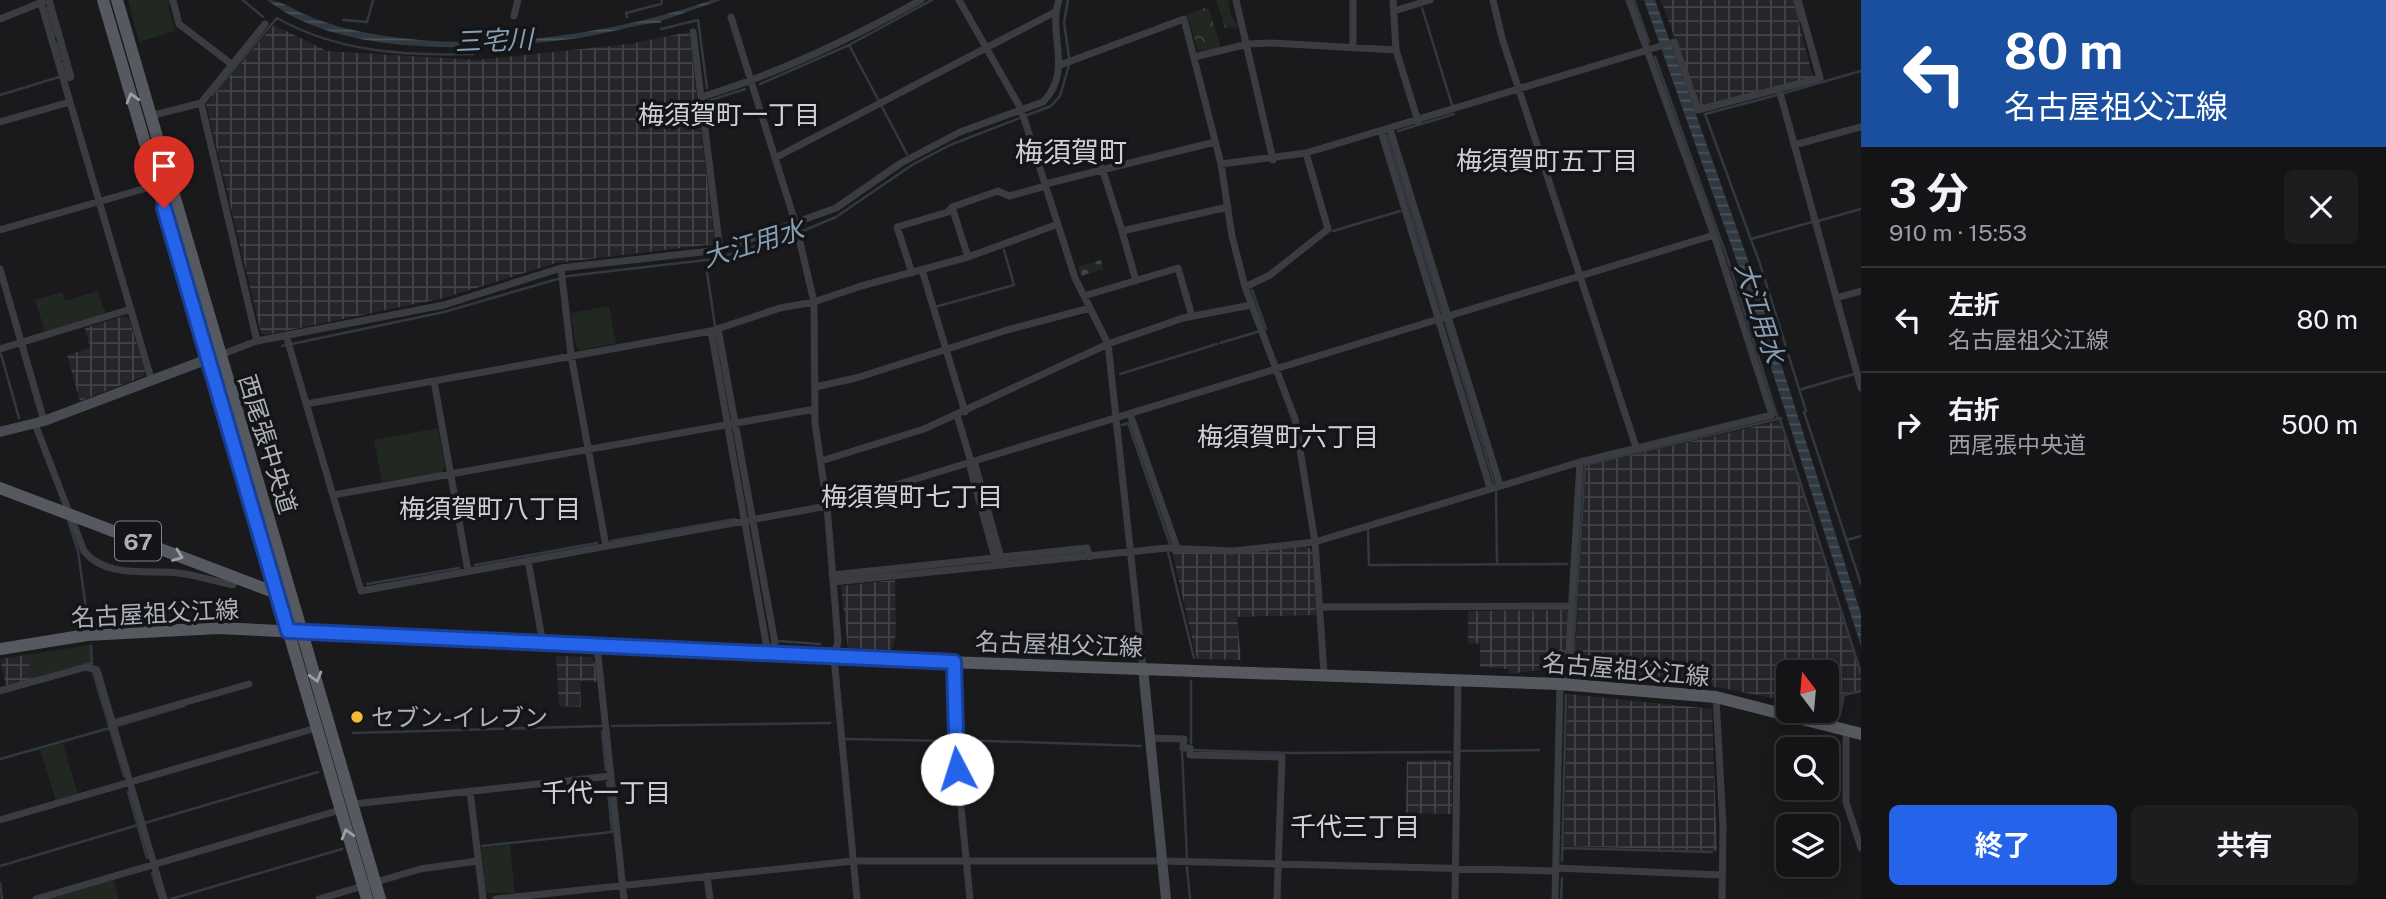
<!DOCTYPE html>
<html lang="ja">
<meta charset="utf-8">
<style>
body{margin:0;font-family:"Public Sans","Noto Sans JP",sans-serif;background:#1d1d1f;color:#f1f3f6;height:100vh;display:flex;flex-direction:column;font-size:26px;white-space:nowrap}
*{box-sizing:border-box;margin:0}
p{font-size:23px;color:#9d9ea1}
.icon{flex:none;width:38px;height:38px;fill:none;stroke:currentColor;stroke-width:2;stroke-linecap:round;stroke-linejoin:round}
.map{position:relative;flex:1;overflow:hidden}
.sheet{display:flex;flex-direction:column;background:#141416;width:525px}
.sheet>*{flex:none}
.banner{background:#1a4fa0;color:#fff;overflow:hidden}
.needle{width:46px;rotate:344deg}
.tools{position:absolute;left:1776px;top:660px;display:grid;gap:14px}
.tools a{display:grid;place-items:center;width:63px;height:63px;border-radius:10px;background:#141416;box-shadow:0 4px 18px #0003,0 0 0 2px #333335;font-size:35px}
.pin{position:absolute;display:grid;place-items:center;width:60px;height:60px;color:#fff;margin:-72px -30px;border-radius:50% 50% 50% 0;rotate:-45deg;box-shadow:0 0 7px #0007}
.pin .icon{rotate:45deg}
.me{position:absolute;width:77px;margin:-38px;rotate:355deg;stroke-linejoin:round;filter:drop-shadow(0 0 5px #0008)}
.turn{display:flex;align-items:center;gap:24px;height:147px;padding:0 28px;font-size:32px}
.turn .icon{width:91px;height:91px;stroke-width:2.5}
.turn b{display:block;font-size:49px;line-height:60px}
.round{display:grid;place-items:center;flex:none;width:74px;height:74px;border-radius:10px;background:#1d1d1f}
.headline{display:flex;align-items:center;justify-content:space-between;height:119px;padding:0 28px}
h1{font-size:42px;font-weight:700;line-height:52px}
.button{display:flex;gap:14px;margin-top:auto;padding:14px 28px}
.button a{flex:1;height:80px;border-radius:10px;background:#2563eb;color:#fff;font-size:28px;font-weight:700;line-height:80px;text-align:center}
.button a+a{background:#1d1d1f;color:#f1f3f6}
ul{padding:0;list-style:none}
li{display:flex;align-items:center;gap:21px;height:105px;padding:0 28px;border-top:2px solid #333335}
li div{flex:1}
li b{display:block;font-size:26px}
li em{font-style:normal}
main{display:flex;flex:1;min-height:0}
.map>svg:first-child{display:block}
.industrial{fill:url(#industrial-grid)}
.green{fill:#202821}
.forest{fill:url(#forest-firs)}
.cemetery{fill:url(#cemetery-stones)}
.park{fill:url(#park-crowns)}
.water{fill:url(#water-rules)}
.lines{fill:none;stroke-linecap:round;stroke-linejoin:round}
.stream{stroke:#303942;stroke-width:2.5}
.street{stroke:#3b3c42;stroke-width:7}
.secondary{stroke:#494b52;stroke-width:10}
.primary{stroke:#575961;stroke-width:12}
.oneway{stroke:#9c9faa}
.route-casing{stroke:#184099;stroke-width:18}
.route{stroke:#2563eb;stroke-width:12}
.poi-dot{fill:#f6b93a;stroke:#151518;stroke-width:2.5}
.labels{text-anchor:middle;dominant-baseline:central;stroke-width:7;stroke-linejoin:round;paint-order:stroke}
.shield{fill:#151518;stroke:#7f828b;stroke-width:2}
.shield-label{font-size:23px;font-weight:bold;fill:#adb1bc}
.street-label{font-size:24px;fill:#adb1bc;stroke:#151518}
.poi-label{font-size:24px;fill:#adb1bc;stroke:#151518;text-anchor:start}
.water-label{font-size:26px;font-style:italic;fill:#849fb7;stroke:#151518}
.neighbourhood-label{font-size:26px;fill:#ced1d8;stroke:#151518}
.quarter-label{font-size:28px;fill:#ced1d8;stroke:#151518}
</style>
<main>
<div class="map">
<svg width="1861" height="899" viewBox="0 0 1861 899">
<defs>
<pattern id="industrial-grid" width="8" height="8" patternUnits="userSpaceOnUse" patternTransform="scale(1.75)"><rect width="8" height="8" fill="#26262a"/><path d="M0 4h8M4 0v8" fill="none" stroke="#434347"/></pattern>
<pattern id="forest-firs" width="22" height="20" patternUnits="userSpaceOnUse" patternTransform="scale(1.75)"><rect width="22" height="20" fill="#202821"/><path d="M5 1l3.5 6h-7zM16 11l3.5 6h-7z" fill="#3e453f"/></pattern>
<pattern id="cemetery-stones" width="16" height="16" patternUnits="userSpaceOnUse" patternTransform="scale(1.75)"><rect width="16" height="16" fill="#202821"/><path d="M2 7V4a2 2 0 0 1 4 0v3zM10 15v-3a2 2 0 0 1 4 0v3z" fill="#3e453f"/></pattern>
<pattern id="park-crowns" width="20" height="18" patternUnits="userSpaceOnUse" patternTransform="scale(1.75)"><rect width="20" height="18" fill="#202821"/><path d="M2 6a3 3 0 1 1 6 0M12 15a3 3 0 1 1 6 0" fill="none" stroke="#3e453f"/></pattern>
<pattern id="water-rules" width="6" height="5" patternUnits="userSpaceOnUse" patternTransform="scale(1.75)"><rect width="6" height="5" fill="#303942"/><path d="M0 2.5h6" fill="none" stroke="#4b535b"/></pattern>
</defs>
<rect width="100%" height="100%" fill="#1a1a1d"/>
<path class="industrial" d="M1661 0H1793L1813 77 1699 106Z
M274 25 327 51 478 60 629 44 689 32 715 244 556 263 444 298 266 335 261 333 206 104Z
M124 316 129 319 145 371 142 377 80 401 67 355 90 348 85 328Z
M1779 421 1861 677V690L1843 694 1839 714 1827 710V672H1788V701L1722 688 1574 671 1586 466Z
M1306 546 1312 550 1316 615 1237 617 1241 660 1197 659 1172 551Z
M895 580 896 634 892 650 848 648 841 586Z
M1566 610 1569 614 1565 670 1546 669 1510 674 1509 669 1480 667V644L1468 643V611Z
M26 655 33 678 6 686 0 659Z
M556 656 591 657 595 663 597 682 580 681 581 707 559 706Z
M1568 694 1712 709 1717 851 1564 846Z
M1448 760 1452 763V814L1406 813 1407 761Z"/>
<path class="green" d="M128 0H170L172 6 168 7 175 31 139 42Z
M98 291 105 313 45 332 35 300 62 292 65 301Z
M609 306 616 343 580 350 576 347 571 313Z
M438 428 445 467 442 472 382 482 374 440Z
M90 645 91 663 33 678 26 655Z
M63 743 78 795 56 801 40 750Z
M510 845 515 893H486L481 848Z
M114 880 119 899H46Z"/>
<path class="forest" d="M1216 0H1228L1231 15 1239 27 1225 28Z"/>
<path class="cemetery" d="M1101 260 1103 269 1081 276 1078 267Z"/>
<path class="park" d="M1208 7 1221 48 1198 51 1187 14Z"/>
<path class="water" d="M267 0C282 0 293 10 307 15 326 24 347 29 368 33 477 54 608 36 712 0H721L661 21V23C650 21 597 36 579 38 487 50 344 60 267 0Z
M1644 0H1655L1747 257 1861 614V646L1736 259Z"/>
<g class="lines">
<path class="stream" d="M243 0 263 17
M1068 0 1064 22 1069 58
M1634 0 1649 42
M1794 0 1800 21
M47 8 55 36
M1422 8 1452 105
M627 17 626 13 661 4 662 0
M343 20 367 22 373 0
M661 29 698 20 707 88
M57 43 62 59
M849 45 879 101
M1655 57 1728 260 1778 419 1781 418
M63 63 67 75
M760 84 849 45 932 0
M1784 93 1861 71
M0 95 59 77
M212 95 277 18C337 52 405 56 473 54
M1777 95 1705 114 1760 264 1806 411
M708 101 745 89
M882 107 907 154
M1398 131 1454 114
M1387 135 1442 313
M1818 221 1861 209
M1333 231 1400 211
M1751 239 1812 222
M707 272 715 326
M1252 290 1266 329
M935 307 1014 285 1004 250
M1445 321 1494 483
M1220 343 1257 332
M282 346 444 312 568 276 715 259 805 230 836 217 912 165 950 145 1051 106 1060 96 1069 65
M1 354 19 418
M1120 374 1217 344
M1802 389 1854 374
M1804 412 1861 584
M1780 419 1861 673
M1122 425 1128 423 1170 544
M1496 491 1497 564
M68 520 78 551 88 623
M1368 529 1369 565 1567 564
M1847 540 1861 536
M611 541 735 519
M1168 552 1194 658
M1005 560 1083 552
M475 565 597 543
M367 584 459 568
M778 641 820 644
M87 664H92L91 646
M1572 670 1585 465 1778 419
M93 672 124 776
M1191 681V743
M1840 714 1844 695 1861 691
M117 726 184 706
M612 726 830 723
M602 732 606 770
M353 733 601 726
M846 739 949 741
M960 740 1141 746
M1194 750 1218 751
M1220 751 1256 752
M1460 751 1539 750
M1182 752 1187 858
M1259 752 1289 753
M1291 753 1451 752
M0 759 110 728
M128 792 147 858
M145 823 318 772
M482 846 612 832 607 782
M1562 848 1712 852
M1562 861 1566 695
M0 866 138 825
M1187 867 1190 899
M152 873 160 899
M0 883 2 899
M171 899 342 849
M1561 899 1562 878"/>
<path class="street" d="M49 0 71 77 63 79
M173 0 179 24 230 63
M959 0 1021 109 1075 278 1108 344 1143 668
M1236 0 1273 160
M1353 0V47
M1393 0 1396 50 1418 121
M1493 0 1502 38 1636 447
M41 3 152 382
M1394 11 1430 0
M514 16 518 0
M731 17 796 225 814 302 815 423 827 506 838 641 834 658 857 899
M0 19 45 1
M693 32 701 97
M1194 57 1248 44 1271 43 1396 50
M1060 65 1184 19 1221 164 1232 236 1245 287 1295 419 1315 542 1324 673
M1779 89 1861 388
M201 103 257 341
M150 116 201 103 265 24
M0 122 70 102
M1390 129 1500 485
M1381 131 1490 488
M1794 145 1861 127
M775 158 1055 12
M1221 164 1306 153 1674 42 1698 110 1820 78 1798 0
M1102 168 1122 231 1228 207
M1045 184 1215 142
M0 230 157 185
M1122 231 1136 281
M720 250 701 97C778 74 850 39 921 0
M968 257 952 207 998 191 1009 196 1046 186
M561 268 571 355 606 546
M0 269 44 421
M922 270 965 412
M912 273 897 227 948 212 952 207
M1245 287 1270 275 1328 229 1306 153
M1084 296 1178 268 1192 316
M1836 298 1861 291
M718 329 775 643 768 655
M711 331 768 654
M286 335 361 591 827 506 1714 235
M0 349 131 309
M220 355 257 341 444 305 561 268 720 250 836 208 901 163 960 132 1043 102C1074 71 1047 35 1059 0
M434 381 468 571
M815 387 856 378 1007 330 1090 308
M306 404 711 331 780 308 814 302 861 286 968 257 1058 224
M1130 414 1177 548
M957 415 971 462
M35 424 84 551C105 578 147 570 178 573 196 575 215 581 233 585L236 577
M821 461 924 429 1108 344 1183 318 1251 305
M974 461 1003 565
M969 463 996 562
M333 495 815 409
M1001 557 1087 548 1090 557
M528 560 543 644
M832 575 995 558
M833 582 1167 548 1233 551 1315 542 1580 462 1772 415 1714 235 1629 0
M1319 607 1572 606
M597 646 624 899
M954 662 955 745 970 899
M1567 685 1580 462
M0 691 86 667 97 670 164 899
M1716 697 1723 826 1722 899
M113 723 249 684
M1846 730V802L1861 848
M1150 738 1184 739 1183 748H1190V755L1282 757 1277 899
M470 791 483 899
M353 804 611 776
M0 820 316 728
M1556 868 1722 875
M707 876 710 899
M36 899 340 810
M319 899 420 869 478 861
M496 899 853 861H1163L1556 871
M1455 899 1458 679
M1555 899 1560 684"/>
<path class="secondary" d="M0 432 44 421 216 356
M1143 668 1166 899"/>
<path class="primary" d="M103 0 367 899
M117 0 380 899
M0 488 276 593
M0 649 87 635 218 628 834 658 1560 684 1716 697 1861 734"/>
</g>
<defs><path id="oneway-chevron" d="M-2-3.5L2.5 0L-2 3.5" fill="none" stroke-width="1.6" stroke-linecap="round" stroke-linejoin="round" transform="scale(1.75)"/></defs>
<g class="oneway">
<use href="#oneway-chevron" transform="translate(132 98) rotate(-106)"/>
<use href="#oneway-chevron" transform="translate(178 556) rotate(21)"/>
<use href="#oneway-chevron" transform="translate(316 677) rotate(74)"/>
<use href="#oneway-chevron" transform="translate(347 834) rotate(-106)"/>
</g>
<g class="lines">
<g class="route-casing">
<path id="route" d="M164 208 288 631 954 662 957 769"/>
</g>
<use href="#route" class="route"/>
</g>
<circle class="poi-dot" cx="357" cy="717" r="7"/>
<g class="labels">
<rect class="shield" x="115" y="521.5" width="46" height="39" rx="5"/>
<g class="shield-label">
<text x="138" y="541">67</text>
</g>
<g class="street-label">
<text transform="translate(268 444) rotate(73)">西尾張中央道</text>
<text transform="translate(155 613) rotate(-3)">名古屋祖父江線</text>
<text transform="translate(1059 644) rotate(2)">名古屋祖父江線</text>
<text transform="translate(1626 669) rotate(5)">名古屋祖父江線</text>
</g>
<g class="poi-label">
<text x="371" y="717">セブン-イレブン</text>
</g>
<g class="water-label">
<text transform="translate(494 40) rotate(-2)">三宅川</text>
<text transform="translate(753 243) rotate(-17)">大江用水</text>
<text transform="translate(1760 312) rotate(72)">大江用水</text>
</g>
<g class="neighbourhood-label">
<text x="729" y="114">梅須賀町一丁目</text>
<text x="1547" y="160">梅須賀町五丁目</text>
<text x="1288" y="436">梅須賀町六丁目</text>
<text x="912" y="496">梅須賀町七丁目</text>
<text x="490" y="508">梅須賀町八丁目</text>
<text x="606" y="792">千代一丁目</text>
<text x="1355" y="826">千代三丁目</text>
</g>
<g class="quarter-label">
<text x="1071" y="151">梅須賀町</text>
</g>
</g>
</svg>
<div class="tools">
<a><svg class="needle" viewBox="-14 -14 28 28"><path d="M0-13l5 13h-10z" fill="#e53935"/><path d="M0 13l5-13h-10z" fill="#9d9ea1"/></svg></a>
<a><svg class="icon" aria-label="search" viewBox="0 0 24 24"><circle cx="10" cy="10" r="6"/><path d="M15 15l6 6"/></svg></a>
<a><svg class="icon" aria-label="layers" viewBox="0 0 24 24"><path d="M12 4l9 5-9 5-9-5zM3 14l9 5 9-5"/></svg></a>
</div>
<div class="pin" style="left:164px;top:208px;background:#d93025"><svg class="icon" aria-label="arrive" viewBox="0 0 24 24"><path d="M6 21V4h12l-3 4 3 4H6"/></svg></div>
<svg class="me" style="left:957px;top:769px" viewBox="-20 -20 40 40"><circle r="19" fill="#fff"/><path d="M0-13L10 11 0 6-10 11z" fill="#2563eb"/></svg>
</div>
<section class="sheet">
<div class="banner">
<div class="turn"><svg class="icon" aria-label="left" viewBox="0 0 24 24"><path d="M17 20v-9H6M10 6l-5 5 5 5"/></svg><div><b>80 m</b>名古屋祖父江線</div></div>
</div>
<div class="headline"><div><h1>3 分</h1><p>910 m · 15:53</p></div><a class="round"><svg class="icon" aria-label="close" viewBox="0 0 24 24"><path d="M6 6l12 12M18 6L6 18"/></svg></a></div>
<ul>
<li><svg class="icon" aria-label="left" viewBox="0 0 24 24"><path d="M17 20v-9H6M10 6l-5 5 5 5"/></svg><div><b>左折</b><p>名古屋祖父江線</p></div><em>80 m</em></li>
<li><svg class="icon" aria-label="right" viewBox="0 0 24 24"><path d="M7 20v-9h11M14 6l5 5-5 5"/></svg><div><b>右折</b><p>西尾張中央道</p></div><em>500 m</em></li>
</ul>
<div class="button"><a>終了</a><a>共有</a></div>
</section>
</main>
